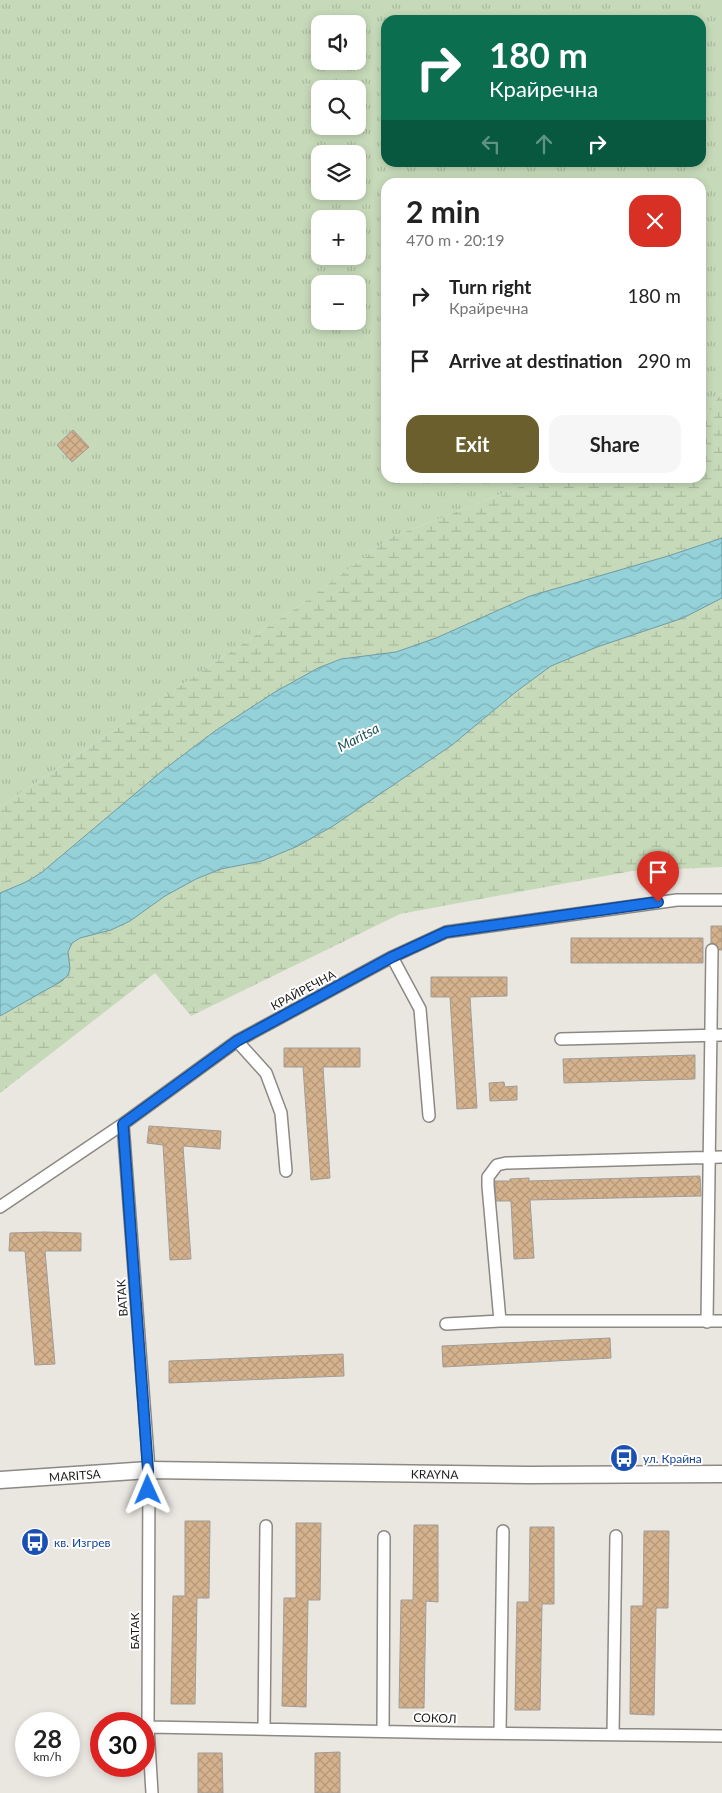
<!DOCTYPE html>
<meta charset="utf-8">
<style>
body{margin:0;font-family:Lato,sans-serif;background:#f6f6f6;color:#222;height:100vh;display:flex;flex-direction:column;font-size:19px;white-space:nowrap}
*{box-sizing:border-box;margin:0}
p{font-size:16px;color:#767676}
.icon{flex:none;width:28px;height:28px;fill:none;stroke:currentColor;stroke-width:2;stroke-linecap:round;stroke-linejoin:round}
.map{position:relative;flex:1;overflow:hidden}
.drawer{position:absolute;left:381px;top:178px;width:325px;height:305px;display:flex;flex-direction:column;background:#fff;border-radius:15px;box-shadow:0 2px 8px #0003}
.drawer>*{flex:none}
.top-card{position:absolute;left:381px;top:15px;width:325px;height:152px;border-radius:15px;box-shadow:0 2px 8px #0003;background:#0b6e4f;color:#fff;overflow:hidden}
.fabs{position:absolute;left:311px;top:15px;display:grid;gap:10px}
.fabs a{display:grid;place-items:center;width:55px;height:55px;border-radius:10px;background:#fff;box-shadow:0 2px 8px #0003;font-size:25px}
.speed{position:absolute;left:15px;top:1712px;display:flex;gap:10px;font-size:25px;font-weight:700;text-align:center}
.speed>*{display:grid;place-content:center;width:65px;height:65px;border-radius:50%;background:#fff;box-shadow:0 2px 8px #0003;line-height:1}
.speed small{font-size:12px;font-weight:400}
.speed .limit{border:8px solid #d22;background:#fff;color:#111}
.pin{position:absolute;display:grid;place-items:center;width:42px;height:42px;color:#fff;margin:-51px -21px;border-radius:50% 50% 50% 0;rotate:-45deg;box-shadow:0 0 5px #0007}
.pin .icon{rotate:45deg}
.me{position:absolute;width:55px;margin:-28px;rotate:359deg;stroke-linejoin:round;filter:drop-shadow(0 0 4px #0008)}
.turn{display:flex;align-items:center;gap:18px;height:105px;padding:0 25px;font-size:22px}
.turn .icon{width:65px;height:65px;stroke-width:2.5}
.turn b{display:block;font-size:35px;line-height:42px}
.lanes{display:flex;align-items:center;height:48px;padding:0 25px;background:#0003;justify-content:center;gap:25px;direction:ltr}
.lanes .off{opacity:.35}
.round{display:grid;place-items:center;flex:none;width:52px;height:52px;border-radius:15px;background:#f6f6f6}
.overview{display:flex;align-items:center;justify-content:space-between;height:85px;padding:0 25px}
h1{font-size:30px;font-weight:700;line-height:38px}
.cta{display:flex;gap:10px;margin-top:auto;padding:10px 25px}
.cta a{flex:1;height:58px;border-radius:15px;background:#6b602d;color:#fff;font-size:20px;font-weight:700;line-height:58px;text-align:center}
.cta a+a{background:#f6f6f6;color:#222}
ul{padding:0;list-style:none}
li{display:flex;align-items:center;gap:15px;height:65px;padding:0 25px}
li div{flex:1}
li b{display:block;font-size:19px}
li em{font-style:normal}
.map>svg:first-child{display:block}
.grass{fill:url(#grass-tufts);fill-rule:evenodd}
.wetland{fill:url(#wetland-marsh)}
.water{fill:url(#water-waves);stroke:#709ba0}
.building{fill:url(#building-cross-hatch);stroke:#a19d98}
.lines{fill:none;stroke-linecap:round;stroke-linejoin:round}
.street-casing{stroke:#8c8984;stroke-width:14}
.secondary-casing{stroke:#8c8984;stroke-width:19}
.street{stroke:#fff;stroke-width:11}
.secondary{stroke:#fff;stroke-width:16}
.route-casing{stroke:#114b97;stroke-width:12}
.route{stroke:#1a73e8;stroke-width:9}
.labels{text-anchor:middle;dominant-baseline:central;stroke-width:4;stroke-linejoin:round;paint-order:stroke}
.street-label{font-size:12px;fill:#1d1c1a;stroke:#fff}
.transit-label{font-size:12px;fill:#164399;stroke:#fff;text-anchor:start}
.water-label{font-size:14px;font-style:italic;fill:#1e5258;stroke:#fff}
</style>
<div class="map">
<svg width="722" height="1793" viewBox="0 0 722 1793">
<defs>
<pattern id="grass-tufts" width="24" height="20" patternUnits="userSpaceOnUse" patternTransform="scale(1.25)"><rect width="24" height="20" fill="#c6dab9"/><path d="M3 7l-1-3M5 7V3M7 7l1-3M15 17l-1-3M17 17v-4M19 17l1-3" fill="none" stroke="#aaba9e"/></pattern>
<pattern id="wetland-marsh" width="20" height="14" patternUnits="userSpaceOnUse" patternTransform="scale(1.25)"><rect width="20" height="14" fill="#c6dab9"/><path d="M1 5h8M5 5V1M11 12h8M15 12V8" fill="none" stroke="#aaba9e"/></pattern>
<pattern id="water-waves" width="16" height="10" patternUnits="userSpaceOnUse" patternTransform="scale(1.25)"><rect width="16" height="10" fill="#94d1d9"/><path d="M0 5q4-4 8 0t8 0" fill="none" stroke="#7fb3ba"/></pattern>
<pattern id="building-cross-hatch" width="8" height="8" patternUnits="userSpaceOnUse" patternTransform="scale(1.25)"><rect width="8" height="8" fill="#d4b28d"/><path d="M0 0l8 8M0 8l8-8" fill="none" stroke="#b69879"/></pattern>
</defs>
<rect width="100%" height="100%" fill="#eae7e1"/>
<path class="grass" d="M0 0H722V393L701 419V182H386V478H552L540 479 392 537 299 606 0 807ZM386 20H701V162H386ZM320 24H358V61H320ZM320 89H358V126H320ZM320 154H358V191H320ZM320 219H358V256H320ZM320 284H358V321H320Z"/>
<path class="wetland" d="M722 393V538L668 556 530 596 436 638 396 652 341 659 318 668 275 692 215 731 162 771 41 873 26 882 0 893V807L299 606 392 537 540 479 552 478H701V419Z
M722 598V867L632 871 400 914 191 1016 155 973 0 1093V1016L62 981 68 975V952L72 943 80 938 111 930 130 921 165 896 196 879 221 869 262 861 298 846 333 826 452 745 517 691 551 666 597 647 683 618Z"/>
<path class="water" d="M722 538V598L683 618 597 647 551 666 517 691 452 745 333 826 298 846 262 861 221 869 196 879 165 896 130 921 111 930 80 938 72 943 68 952 70 969 68 975 62 981 0 1016V893L26 882 41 873 162 771 215 731 275 692 318 668 341 659 396 652 436 638 530 596 668 556Z"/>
<path class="building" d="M73 430 89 447 72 462 57 445Z
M711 926H722V950H711Z
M571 938H703V963H571Z
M431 977H507V996L470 997 477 1108 457 1109 450 997H431Z
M284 1048H360V1067H323L330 1178 311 1180 303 1067H284Z
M695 1055V1079L564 1083 563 1059Z
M504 1082 505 1087 517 1086V1100L490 1101 489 1083Z
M149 1126 221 1131 220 1149 183 1146 191 1259 170 1260 163 1145 147 1143Z
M700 1176 701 1196 530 1200 534 1258 514 1259 511 1201H496L495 1181H510V1179L529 1178V1181Z
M44 1232 81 1233V1251H45L55 1364 35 1365 25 1251H9L10 1233Z
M610 1338 611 1358 443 1367 442 1346Z
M343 1354 344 1376 169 1383V1361Z
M185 1521H210L209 1598H197L195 1704H171L173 1596H185Z
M296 1523H321L320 1600H308L306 1707 282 1706 284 1598H296Z
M414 1525H438V1602L426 1601 424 1708H399L401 1600H413Z
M530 1527H554V1604H542L540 1710H515L517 1602H529Z
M644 1531H669L668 1608H656L654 1715 630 1714 631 1606H643Z
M340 1752V1793H315V1753Z
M198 1753H222L223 1793H198Z"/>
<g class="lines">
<g class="street-casing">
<path id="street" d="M392 957 420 1009 429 1116
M561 1039 722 1035
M237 1041 266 1073 281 1113 286 1171
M123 1124 149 1470 148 1727 152 1793
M0 1207 123 1124 237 1041 392 957 446 932 677 900H722
M500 1321 488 1186V1177L497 1165 506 1163 722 1157
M707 1322 712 950
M446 1324 500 1321H722
M148 1727 459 1733 722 1736
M264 1729 266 1526
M383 1731 384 1537
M500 1733 503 1531
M613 1734 616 1536"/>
</g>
<g class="secondary-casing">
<g id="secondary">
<path id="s1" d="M0 1480 149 1470 529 1475 722 1474"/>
</g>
</g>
<use href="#street" class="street"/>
<use href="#secondary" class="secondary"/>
</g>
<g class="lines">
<g class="route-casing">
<path id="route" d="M148 1490V1470L123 1124 237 1041 392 957 446 932 658 902"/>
</g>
<use href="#route" class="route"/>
</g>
<defs>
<g id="bus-disc" transform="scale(1.4375)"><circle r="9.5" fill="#1a4fb4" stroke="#fff"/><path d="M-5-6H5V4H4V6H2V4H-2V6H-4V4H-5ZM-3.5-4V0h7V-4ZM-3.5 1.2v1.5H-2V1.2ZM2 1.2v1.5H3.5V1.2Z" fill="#fff"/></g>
</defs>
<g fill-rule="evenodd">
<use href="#bus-disc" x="624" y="1458"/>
<use href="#bus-disc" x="35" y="1542"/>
</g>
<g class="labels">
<g class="street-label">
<text transform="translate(303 990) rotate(-28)">КРАЙРЕЧНА</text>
<text transform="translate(122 1298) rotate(-94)">BATAK</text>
<text stroke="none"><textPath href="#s1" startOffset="435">KRAYNA</textPath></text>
<text stroke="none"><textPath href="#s1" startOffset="75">MARITSA</textPath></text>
<text transform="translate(134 1631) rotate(-90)">БАТАК</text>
<text transform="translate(435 1718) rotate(2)">СОКОЛ</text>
</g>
<g class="transit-label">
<text x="643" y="1458">ул. Крайна</text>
<text x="54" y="1542">кв. Изгрев</text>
</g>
<g class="water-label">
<text transform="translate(358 737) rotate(-28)">Maritsa</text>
</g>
</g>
</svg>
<div class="fabs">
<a><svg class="icon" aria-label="sound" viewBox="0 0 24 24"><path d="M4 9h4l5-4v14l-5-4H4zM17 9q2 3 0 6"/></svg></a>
<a><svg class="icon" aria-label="search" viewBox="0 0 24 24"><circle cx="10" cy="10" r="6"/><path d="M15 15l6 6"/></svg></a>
<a><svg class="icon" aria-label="layers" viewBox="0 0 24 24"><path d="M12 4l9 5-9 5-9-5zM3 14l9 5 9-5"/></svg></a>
<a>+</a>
<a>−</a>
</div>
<div class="speed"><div>28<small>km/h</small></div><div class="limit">30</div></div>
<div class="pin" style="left:658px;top:902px;background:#d93025"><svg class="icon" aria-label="arrive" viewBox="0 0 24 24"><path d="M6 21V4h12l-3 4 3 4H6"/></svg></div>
<svg class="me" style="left:148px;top:1490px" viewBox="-20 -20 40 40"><path d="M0-17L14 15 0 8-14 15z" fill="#1a73e8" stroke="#fff" stroke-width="4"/></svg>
<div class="top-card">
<div class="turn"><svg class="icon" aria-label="right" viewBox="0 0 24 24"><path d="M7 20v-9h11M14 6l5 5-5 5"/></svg><div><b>180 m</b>Крайречна</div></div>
<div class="lanes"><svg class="icon off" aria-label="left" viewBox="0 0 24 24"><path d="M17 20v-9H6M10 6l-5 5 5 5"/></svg><svg class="icon off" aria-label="ahead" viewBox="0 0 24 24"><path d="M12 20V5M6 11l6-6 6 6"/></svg><svg class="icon" aria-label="right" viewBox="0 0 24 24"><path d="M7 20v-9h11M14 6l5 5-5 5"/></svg></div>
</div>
<section class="drawer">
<div class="overview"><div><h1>2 min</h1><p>470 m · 20:19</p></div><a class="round" style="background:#d93025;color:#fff"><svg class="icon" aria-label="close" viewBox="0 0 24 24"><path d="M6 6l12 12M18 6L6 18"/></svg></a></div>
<ul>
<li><svg class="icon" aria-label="right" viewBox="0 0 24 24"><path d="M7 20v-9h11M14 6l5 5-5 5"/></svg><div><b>Turn right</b><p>Крайречна</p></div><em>180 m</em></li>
<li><svg class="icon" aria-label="arrive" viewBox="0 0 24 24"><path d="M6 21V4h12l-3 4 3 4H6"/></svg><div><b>Arrive at destination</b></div><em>290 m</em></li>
</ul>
<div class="cta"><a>Exit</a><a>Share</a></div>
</section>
</div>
